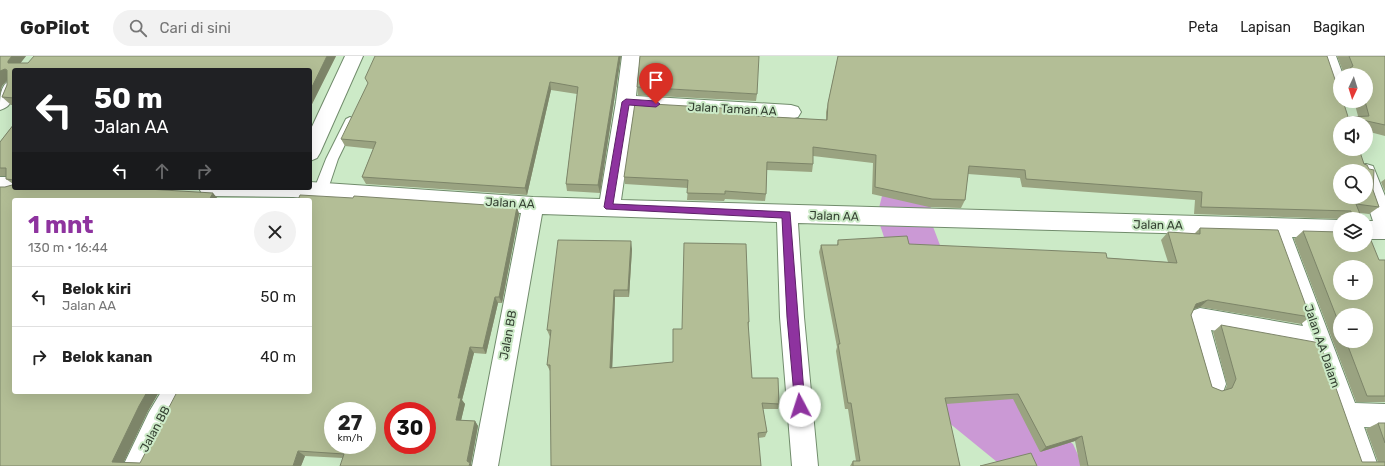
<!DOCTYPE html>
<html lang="id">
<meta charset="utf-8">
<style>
body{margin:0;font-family:Rubik,sans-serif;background:#f2f2f2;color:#222;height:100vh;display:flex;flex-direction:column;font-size:15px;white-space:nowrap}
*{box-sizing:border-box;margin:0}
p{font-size:13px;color:#767676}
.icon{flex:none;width:22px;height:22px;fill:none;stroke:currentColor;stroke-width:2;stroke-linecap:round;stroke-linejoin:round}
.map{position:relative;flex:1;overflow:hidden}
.drawer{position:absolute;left:12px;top:142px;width:300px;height:196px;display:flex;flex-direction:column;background:#fff;border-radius:4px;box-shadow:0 4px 16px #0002}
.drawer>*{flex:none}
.top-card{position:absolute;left:12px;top:12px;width:300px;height:122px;border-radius:4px;box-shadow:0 4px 16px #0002;background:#202124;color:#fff;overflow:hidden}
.needle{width:26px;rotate:184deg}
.fabs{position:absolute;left:1333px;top:12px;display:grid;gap:8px}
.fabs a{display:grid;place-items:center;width:40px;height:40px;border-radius:50%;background:#fff;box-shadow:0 4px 16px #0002;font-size:20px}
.speed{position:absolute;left:324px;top:346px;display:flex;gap:8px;font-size:20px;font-weight:700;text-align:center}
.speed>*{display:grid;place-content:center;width:52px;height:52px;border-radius:50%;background:#fff;box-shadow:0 4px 16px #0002;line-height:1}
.speed small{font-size:10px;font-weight:400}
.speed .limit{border:6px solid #d22;background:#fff;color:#111}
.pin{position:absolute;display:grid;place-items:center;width:34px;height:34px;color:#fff;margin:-41px -17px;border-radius:50% 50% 50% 0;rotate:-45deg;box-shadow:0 0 4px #0007}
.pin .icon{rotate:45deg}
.me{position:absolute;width:44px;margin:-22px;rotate:355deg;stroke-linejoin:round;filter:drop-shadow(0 0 3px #0008)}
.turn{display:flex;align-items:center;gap:14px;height:84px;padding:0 16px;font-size:18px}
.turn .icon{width:52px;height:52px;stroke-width:2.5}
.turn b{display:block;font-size:28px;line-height:34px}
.lanes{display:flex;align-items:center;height:38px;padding:0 16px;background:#0003;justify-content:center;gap:20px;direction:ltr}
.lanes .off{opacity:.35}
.round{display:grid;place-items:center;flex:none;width:42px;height:42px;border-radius:21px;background:#f2f2f2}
.overview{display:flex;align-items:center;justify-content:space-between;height:68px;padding:0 16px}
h1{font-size:24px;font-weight:700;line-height:30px;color:#8e339f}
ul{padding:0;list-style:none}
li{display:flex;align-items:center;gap:12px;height:60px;padding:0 16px;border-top:1px solid #e0e0e0}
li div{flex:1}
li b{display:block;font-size:15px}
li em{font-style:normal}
header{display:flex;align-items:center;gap:24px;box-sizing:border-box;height:56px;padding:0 20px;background:#fff;border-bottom:1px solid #e0e0e0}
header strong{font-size:19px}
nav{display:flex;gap:22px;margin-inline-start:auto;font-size:14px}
.search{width:280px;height:36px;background:#f2f2f2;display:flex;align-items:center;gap:10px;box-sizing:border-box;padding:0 14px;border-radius:22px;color:#767676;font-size:15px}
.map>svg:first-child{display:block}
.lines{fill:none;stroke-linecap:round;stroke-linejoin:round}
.river{fill:#cb99d5;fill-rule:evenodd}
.lane-casing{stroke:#718c6c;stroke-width:2}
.street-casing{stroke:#718c6c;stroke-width:2}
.secondary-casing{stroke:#718c6c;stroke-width:2}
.lane{fill:#fff;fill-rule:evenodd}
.street{fill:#fff;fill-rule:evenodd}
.secondary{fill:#fff;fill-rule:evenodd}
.wall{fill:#9aa381;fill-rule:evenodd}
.shaded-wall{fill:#7d8569}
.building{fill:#b3be96;stroke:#7d8569;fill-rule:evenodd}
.route{fill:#8e339f;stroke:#5c2167}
.labels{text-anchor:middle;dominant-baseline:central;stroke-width:4;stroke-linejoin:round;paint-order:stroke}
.street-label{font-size:12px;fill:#344032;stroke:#cceac7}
</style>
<header>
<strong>GoPilot</strong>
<div class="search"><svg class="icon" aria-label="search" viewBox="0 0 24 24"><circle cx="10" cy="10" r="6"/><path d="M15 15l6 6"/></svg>Cari di sini</div>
<nav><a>Peta</a><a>Lapisan</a><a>Bagikan</a></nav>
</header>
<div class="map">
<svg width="1385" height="410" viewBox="0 0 1385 410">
<rect width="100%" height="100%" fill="#cceac7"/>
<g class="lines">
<path class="river" d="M940 0H984C983 22 970 28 954 40L929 160 992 327 1073 388 1083 410H1002L948 366 939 346 877 160 909 32 916 20 939 4Z"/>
<g class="lane-casing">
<path id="lane" d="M350 61 354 63 356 66 338 103 327 136 325 140 320 141 315 140 313 136 326 103 346 63Z"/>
</g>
<g class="street-casing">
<path id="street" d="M345 0H363L320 97 317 102 310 105V75Z
M622 0H640L636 40 791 49 798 51 801 56 798 61 791 63 634 54 621 144 1340 164V182L1292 181 1355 347 1385 348V372L1364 371 1378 410H1352L1311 292 1211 274 1226 328 1223 336 1214 339 1205 336 1202 328 1185 265 1189 256 1200 252 1303 270 1271 180 798 167 804 261 818 410H792L780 261 777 166 542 158 498 410H472L521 157 293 141 209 140 202 138 199 132H310V126L533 141 600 143 616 46Z
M1318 0H1336L1343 19H1340V45H1343L1340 46 1333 44 1330 39Z
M1366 108 1373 110 1385 140V183H1366V165H1373L1365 141H1366V115H1356L1359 110Z
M0 121H14V132H23L21 135 14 137H0Z
M161 336H187L167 372 149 410H123L149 356Z"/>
</g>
<g class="secondary-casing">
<path id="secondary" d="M14 22C14 36 16 49 0 54 0 40 0 27 14 22Z"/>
</g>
<use href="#lane" class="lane"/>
<use href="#street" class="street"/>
<use href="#secondary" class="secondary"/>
</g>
<path class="wall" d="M0 0H26L20 7H28L336 0 310 52V14H14V49H11L2 41 7 29V25L2 30Z
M621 0 600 137 567 135 566 128 577 38 551 34 527 139 366 128 362 121 373 93 345 90 341 83Z
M838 0 1348 62 1349 61 1358 60 1354 45H1366V19H1343L1344 18 1337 0H1385V80L1366 75V67H1340L1373 134 1379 151 1369 158 1360 157 1362 163H1341L1194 158 1195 144 1022 131 1020 122 968 118 965 144 961 152 929 151 872 138 873 107 813 100V108L812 116 767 114 766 138 765 145 725 143 724 145 687 144 688 132 625 128 624 121 756 60 826 64V56Z
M637 31 757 38 756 45 638 39Z
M14 68V336H159L148 355 123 406 140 407 310 336 353 142 517 151 519 158 502 247H498L486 298 474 297 462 344 465 348 461 364 475 365 478 370 471 408 343 402 305 400 301 410H0L5 131 12 129 13 128 6 123V120H0V86Z
M1385 123V136L1381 126Z
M1200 172 1310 261 1301 268 1200 251 1194 253 1191 259 1212 331 1222 335 1225 334 1227 329 1213 276 1221 269 1362 406H1378L1366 373 1378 367H1385V410H1080L1075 385 1040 396 1013 343 946 348 960 410H850L853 405H856L848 353H845L836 295 837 291 819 196 821 189H837L838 184 1168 206 1161 184 1168 176 1194 178Z
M1303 175 1379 204H1385V346H1356L1294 183ZM1340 259 1366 285H1340Z
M632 193 629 241H615L612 312 673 306 682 273 749 266 748 273 752 322 779 348 778 353H763L767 376 765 381 758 382 550 315 547 309 550 281 547 274Z"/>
<path class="shaded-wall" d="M12 0H26L16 13 8 7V5Z
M327 0H336L310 52V35Z
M619 0H621L600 137 598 129Z
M5 13 13 21 8 23 2 30 0 40V15Z
M550 26 551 34 527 139 525 132Z
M213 137 219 144H209Z
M517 151 519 158 502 247 499 241Z
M631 185 632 193 629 241 628 234Z
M614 234 615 241 612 318 610 312Z
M495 241 498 247 486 298 483 292Z
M1208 244 1200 251 1188 255 1196 248Z
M470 291 474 297 462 344 465 348 460 369 456 364 458 342Z
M147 336H159L148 355 122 410 112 406 139 350Z
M475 365 478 370 471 408 472 410H469L467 405Z
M1082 380 1075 385 1040 396 1046 391Z
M298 395 305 400 301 410H293Z"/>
<path class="building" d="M0 0H12L8 5V7H28L34 0H327L310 35V14H14V42L2 41 7 29V14L5 13 0 15Z
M375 0H619L598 129 566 128 578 31 550 26 525 132 362 121 376 86 341 83 368 27 365 22Z
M640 0H759L757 38 637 31Z
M838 0H1327L1340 38V45H1343L1350 67H1340V93H1359L1364 108 1367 109 1369 113 1374 114 1373 134 1379 151 1356 148 1362 163H1351V155L1201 151 1202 136 1026 123 1025 114 969 110 965 144 932 143 875 131 876 99 813 91V108L767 106 766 138 725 135V138L687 137 688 124 624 121 635 47 756 54V60L827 64 828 47ZM1340 115H1366V141H1340Z
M1349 0H1385V69L1349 61 1369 60 1365 45H1366V19H1350V12L1353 10Z
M14 68V124L6 123V112H0V86Z
M14 127V132H131L213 137 209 144H14V336H147L139 350 112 406 140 407 177 336H310V144H298L300 139 353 142 354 140 517 151 499 241H495L483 292 470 291 458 342H461L456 364 475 365 467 405 470 407 469 410H340L344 398 298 395 293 410H0V131H5L12 129ZM333 355H367V389H333ZM393 355H427V389H393Z
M1200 172 1278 174 1310 261 1208 244 1196 248 1191 259 1212 331 1222 335 1232 332 1236 323 1221 269 1320 287 1362 406H1385V410H1088L1082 380 1046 391 1018 338 945 342 960 410H853V405H860L851 347H848L838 288H840L821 189H838V184L907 180 909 188 1106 197 1107 202 1177 207 1168 176 1200 178Z
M1366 172 1379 204H1385V340H1367L1346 285H1366V259H1340V270L1303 175 1340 176V189H1366ZM1340 211H1366V237H1340Z
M558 184 631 185 628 234H614L610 312 673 306V273H682L684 187 746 188 749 266H748L752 322H778L779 348 762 347 767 376 758 377 761 410H551L550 309H547L551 274H547Z
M1378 367H1385V387Z
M1031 397 1037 410H980Z"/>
<path class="route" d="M626 43 656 45 660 48 656 51 629 49 613 148 790 156 805 350 803 354 800 355 796 354 795 350 787 261 782 162 606 153 604 151 622 46Z"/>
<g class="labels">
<g class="street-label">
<text transform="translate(732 53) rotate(3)">Jalan Taman AA</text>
<text transform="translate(510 147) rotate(3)">Jalan AA</text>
<text transform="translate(834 160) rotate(2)">Jalan AA</text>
<text transform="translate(1158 169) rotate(1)">Jalan AA</text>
<text transform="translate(508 279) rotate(-80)">Jalan BB</text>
<text transform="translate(1322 290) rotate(71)">Jalan AA Dalam</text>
<text transform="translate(155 373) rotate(-62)">Jalan BB</text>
</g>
</g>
</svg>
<div class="fabs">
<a><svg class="needle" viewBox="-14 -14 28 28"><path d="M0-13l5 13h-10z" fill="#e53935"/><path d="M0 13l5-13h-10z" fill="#767676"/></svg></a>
<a><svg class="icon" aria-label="sound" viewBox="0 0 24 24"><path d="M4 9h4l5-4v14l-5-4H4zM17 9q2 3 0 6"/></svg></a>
<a><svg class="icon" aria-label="search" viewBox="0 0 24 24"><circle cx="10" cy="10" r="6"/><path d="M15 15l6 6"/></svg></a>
<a><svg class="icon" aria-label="layers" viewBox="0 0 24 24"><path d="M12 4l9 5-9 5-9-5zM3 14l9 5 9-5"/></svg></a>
<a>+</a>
<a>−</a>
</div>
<div class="speed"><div>27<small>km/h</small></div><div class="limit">30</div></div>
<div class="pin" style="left:656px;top:48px;background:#d93025"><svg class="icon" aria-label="arrive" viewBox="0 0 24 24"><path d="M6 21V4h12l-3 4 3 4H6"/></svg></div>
<svg class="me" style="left:800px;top:350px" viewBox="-20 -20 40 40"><circle r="19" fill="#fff"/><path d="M0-13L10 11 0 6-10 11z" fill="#8e339f"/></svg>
<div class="top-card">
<div class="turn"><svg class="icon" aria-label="left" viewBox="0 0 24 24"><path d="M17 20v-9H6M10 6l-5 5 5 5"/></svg><div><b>50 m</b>Jalan AA</div></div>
<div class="lanes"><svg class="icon" aria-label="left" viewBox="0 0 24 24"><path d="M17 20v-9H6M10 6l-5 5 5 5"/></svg><svg class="icon off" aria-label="ahead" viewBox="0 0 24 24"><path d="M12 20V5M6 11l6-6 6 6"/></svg><svg class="icon off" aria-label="right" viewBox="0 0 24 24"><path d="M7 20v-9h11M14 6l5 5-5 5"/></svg></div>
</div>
<section class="drawer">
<div class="overview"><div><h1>1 mnt</h1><p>130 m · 16:44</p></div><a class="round"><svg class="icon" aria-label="close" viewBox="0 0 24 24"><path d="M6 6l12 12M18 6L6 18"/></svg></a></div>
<ul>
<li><svg class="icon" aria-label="left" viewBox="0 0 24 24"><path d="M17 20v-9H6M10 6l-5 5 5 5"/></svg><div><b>Belok kiri</b><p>Jalan AA</p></div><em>50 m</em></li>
<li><svg class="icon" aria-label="right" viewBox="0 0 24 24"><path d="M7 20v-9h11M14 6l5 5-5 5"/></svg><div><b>Belok kanan</b></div><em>40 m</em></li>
</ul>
</section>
</div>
